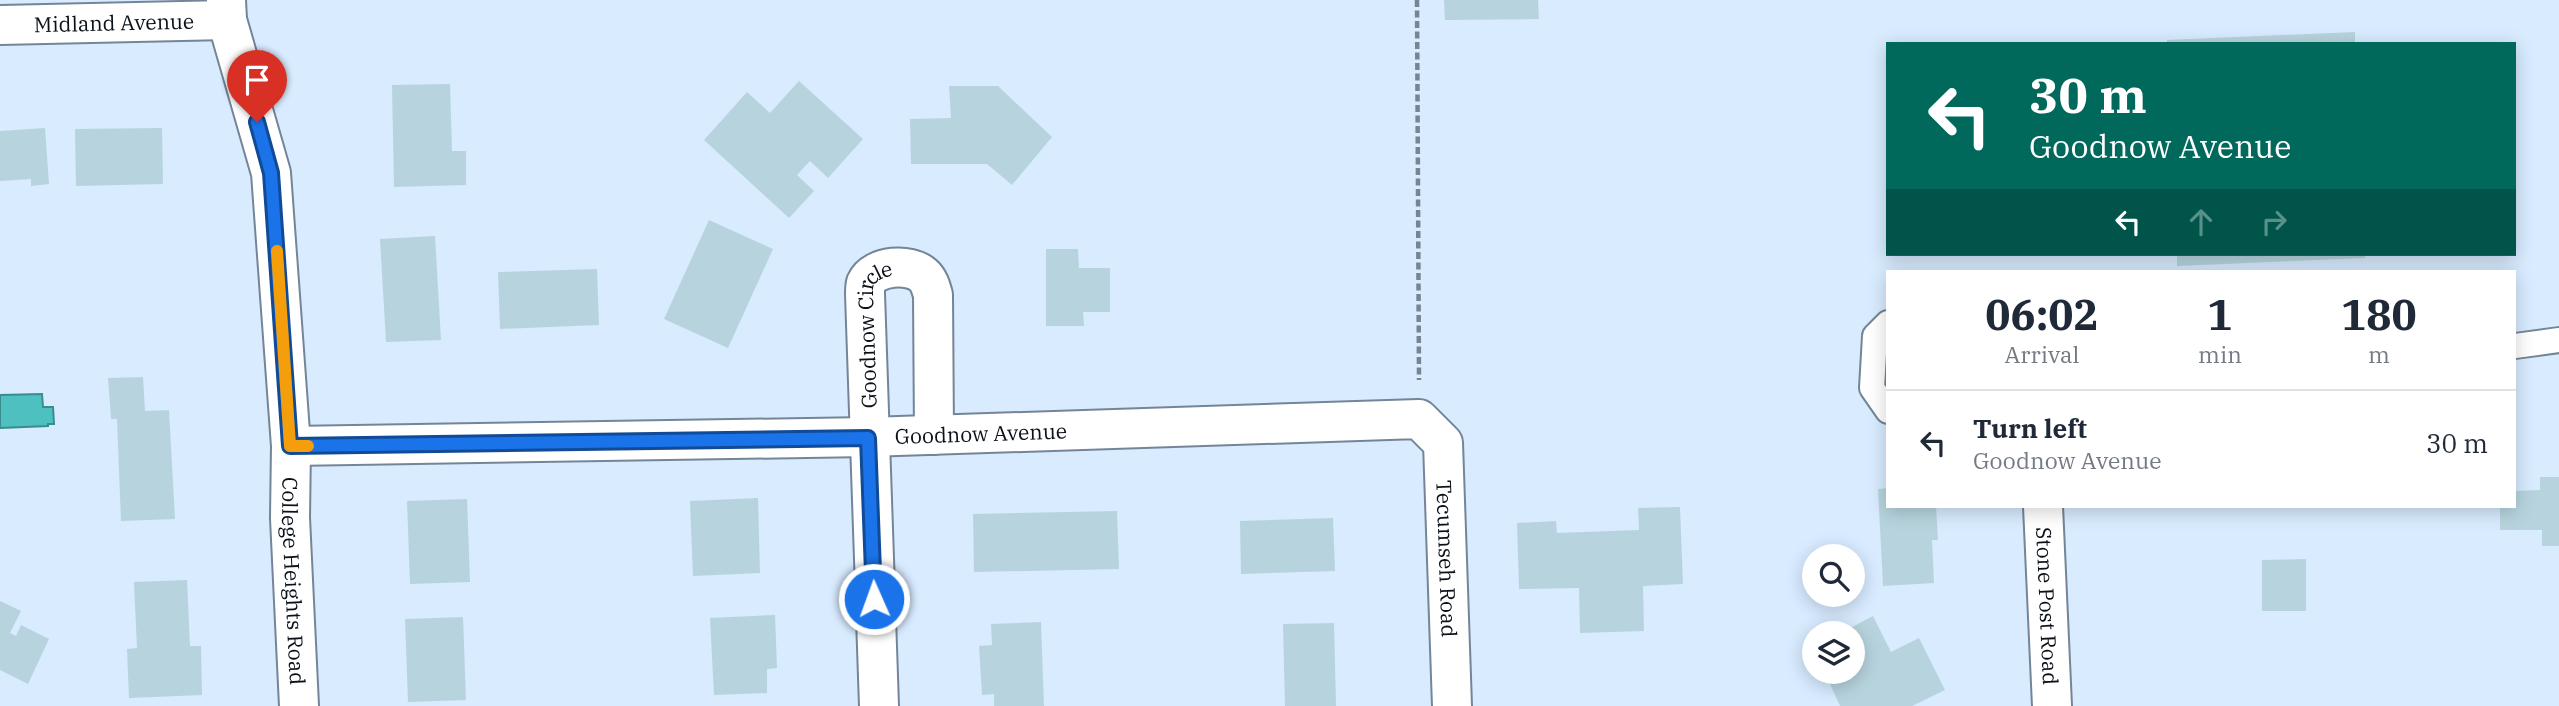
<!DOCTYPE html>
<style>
body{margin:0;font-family:"IBM Plex Serif",serif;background:#f2f2f3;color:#1f2937;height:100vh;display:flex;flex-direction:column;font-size:26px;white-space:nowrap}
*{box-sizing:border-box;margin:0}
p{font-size:23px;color:#747a83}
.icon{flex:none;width:38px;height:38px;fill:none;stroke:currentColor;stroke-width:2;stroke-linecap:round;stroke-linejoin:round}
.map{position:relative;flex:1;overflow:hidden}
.panel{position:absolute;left:1886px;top:270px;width:630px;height:238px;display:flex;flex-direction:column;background:#fff;border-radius:0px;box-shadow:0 4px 18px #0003}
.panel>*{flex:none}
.hud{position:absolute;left:1886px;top:42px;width:630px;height:214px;border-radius:0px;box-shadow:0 4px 18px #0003;background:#00695c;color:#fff;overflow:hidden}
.controls{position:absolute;left:1802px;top:544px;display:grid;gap:14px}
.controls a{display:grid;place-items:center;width:63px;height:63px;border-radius:50%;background:#fff;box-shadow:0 4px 18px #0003;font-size:35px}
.pin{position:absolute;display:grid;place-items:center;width:60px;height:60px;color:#fff;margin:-72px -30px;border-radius:50% 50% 50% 0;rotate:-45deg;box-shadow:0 0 7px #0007}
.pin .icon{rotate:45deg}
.me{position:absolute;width:77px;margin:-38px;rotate:358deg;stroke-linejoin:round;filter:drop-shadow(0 0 5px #0008)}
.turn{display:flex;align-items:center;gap:24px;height:147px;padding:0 28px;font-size:32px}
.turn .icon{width:91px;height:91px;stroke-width:2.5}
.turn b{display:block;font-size:49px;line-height:60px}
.lanes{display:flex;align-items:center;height:66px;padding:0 28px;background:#0003;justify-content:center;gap:35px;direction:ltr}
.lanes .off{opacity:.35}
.eta{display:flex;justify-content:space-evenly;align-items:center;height:119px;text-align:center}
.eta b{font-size:42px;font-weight:700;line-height:49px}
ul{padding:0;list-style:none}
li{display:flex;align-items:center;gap:21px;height:105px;padding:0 28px;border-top:2px solid #e0e1e3}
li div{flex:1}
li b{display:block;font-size:26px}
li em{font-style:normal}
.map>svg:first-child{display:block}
.water{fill:#4ec0bf;stroke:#3a8c8d;stroke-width:2}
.building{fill:#b7d4de}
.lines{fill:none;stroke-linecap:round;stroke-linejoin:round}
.service-casing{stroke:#748597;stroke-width:28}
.minor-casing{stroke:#748597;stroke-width:42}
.path{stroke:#778492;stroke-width:4.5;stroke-dasharray:7 3.5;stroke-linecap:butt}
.service{stroke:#fff;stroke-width:24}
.minor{stroke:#fff;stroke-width:38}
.route-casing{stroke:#114b97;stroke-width:18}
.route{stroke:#1a73e8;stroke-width:12}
.slow{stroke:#f59e0b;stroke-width:12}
.labels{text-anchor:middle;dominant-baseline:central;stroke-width:7;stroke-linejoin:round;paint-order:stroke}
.street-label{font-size:21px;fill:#0b1118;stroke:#fff}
</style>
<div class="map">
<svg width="2559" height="706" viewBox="0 0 2559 706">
<rect width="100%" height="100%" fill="#d8ebff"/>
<path class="water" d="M42 394 43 407H53L54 424H48V426L0 428V395Z"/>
<path class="building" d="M1444 0H1538L1539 19 1445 20Z
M2355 32V44H2167V40Z
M799 81 863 139 828 178 810 161 797 175 814 191 789 218 704 140 747 92 770 113Z
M450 84 452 151H466V185L394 187 392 85Z
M949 86H998L1052 137 1012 185 987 164H911L910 119 951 118Z
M45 128 49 184 31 186V179L0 181V131Z
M162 128 163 184 76 186 75 129Z
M709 220 773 249 728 348 664 319Z
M435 236 441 340 386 342 380 239Z
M1046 249H1078L1079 268H1110V312H1083L1084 326H1046Z
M2177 254H2365V258L2177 266Z
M597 269 599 325 500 329 498 272Z
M143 377 145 411 169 410 175 519 121 521 117 419H111L108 378Z
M2540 477H2559V546H2542V530H2500V506H2515V491L2540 490Z
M1888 488V506H1936L1938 540H1932L1934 583 1883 586 1878 489Z
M758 498 760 573 693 576 690 501Z
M467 499 470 582 410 584 407 501Z
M1680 507 1683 584 1643 586 1644 631 1580 633 1579 588 1519 589 1517 523 1556 521 1557 533 1639 530 1638 508Z
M1117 511 1119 569 974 572 973 514Z
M1333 518 1335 571 1241 574 1240 521Z
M2306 559V611H2262V560Z
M187 580 190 646H201L202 695 129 698 127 649 137 648 134 582Z
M0 601 21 611 10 633 16 636 21 625 49 639 28 684 0 670Z
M775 615 777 668 767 669V693L714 695 710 618Z
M1873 616 1891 652 1919 638 1945 690 1912 706H1840L1830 684 1846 676 1844 672H1853V634H1839Z
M463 617 466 700 408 702 405 619Z
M1041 622 1044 706H994V694L982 695 979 646 992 645 991 624Z
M1334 623 1336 706H1285L1283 624Z"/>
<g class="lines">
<g class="service-casing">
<path id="service" d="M1888 323 1875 336 1872 388 1888 411
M2515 346 2559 340"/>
</g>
<g class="minor-casing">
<g id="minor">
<path id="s1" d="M226 0 227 20 271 173 291 446 290 518 299 706"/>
<path id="s2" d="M0 25 227 20"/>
<path id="s3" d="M291 446 868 437 1419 419 1443 443 1452 706"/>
<path id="s4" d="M2043 506 2052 706"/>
<path id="s5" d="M879 706 865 294C865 290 865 286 866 283 874 265 910 263 923 275 929 280 931 288 933 295L934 435"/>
</g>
</g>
<path class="path" d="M1417 0 1419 380"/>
<use href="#service" class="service"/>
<use href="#minor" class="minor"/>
</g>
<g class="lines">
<g class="route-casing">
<path id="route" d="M257 122 271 173 290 446 868 438 874 599"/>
</g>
<use href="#route" class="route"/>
<path class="slow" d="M277 251 290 446H308"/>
</g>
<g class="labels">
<g class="street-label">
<text stroke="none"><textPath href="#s2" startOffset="114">Midland Avenue</textPath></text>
<text stroke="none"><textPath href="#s5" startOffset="376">Goodnow Circle</textPath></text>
<text stroke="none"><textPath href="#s3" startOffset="690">Goodnow Avenue</textPath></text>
<text stroke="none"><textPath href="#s3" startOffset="1278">Tecumseh Road</textPath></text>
<text stroke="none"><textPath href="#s1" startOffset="588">College Heights Road</textPath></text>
<text stroke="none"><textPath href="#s4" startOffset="100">Stone Post Road</textPath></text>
</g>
</g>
</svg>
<div class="controls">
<a><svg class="icon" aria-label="search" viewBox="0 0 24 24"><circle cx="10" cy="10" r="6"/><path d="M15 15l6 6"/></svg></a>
<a><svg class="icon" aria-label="layers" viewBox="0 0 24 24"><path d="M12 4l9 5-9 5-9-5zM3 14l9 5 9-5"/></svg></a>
</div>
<div class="pin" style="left:257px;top:122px;background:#d93025"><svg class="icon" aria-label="arrive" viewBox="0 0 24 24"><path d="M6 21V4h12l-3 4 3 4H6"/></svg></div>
<svg class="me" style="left:874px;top:599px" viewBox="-20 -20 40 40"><circle r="17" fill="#1a73e8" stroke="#fff" stroke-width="3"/><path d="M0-11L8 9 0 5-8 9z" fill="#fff"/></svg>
<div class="hud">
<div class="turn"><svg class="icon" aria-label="left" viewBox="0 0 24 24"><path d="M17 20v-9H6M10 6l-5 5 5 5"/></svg><div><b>30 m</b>Goodnow Avenue</div></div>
<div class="lanes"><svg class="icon" aria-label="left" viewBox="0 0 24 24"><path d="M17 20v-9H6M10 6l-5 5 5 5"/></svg><svg class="icon off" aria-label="ahead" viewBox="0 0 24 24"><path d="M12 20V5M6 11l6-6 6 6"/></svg><svg class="icon off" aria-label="right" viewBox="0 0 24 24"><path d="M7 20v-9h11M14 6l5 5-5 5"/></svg></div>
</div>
<section class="panel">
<div class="eta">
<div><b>06:02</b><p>Arrival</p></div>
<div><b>1</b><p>min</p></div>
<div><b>180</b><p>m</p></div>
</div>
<ul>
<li><svg class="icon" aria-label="left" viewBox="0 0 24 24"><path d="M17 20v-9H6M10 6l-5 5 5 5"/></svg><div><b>Turn left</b><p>Goodnow Avenue</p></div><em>30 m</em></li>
</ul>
</section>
</div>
